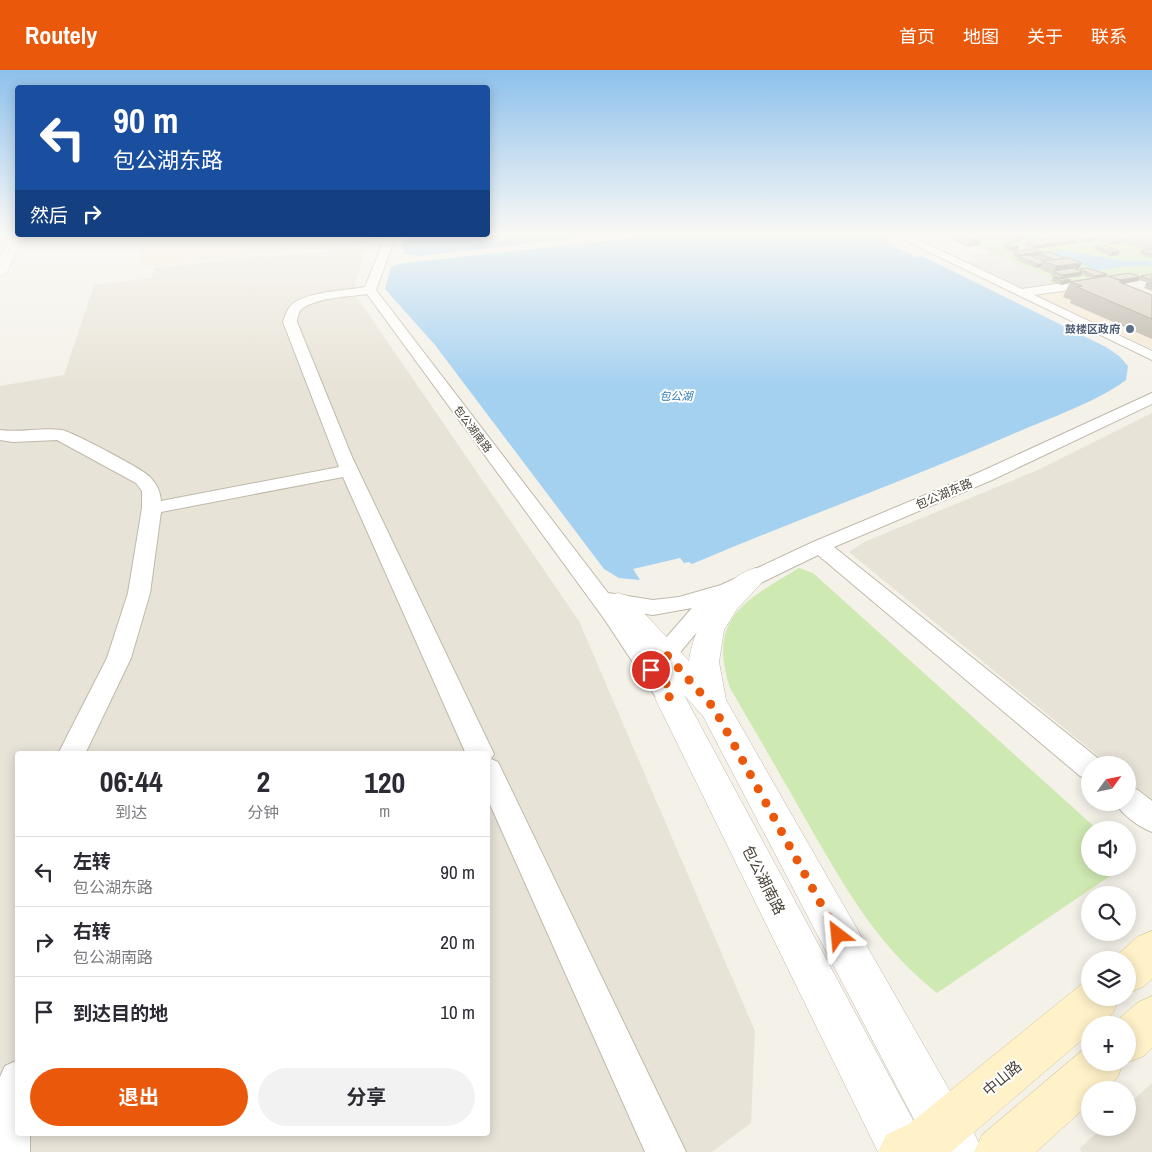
<!DOCTYPE html>
<html lang="zh">
<meta charset="utf-8">
<style>
body{margin:0;font-family:"Archivo Narrow","Noto Sans SC",sans-serif;background:#f2f2f3;color:#2b2b33;height:100vh;display:flex;flex-direction:column;font-size:19px;white-space:nowrap}
*{box-sizing:border-box;margin:0}
p{font-size:16px;color:#7c7c81}
.icon{flex:none;width:28px;height:28px;fill:none;stroke:currentColor;stroke-width:2;stroke-linecap:round;stroke-linejoin:round}
.map{position:relative;flex:1;overflow:hidden}
.drawer{position:absolute;left:15px;top:681px;width:475px;height:385px;display:flex;flex-direction:column;background:#fff;border-radius:5px;box-shadow:0 2px 12px #0003}
.drawer>*{flex:none}
.guide{position:absolute;left:15px;top:15px;width:475px;height:152px;border-radius:5px;box-shadow:0 2px 12px #0003;background:#1a4fa0;color:#fff;overflow:hidden}
.needle{width:32px;rotate:57deg}
.tools{position:absolute;left:1081px;top:686px;display:grid;gap:10px}
.tools a{display:grid;place-items:center;width:55px;height:55px;border-radius:50%;background:#fff;box-shadow:0 2px 12px #0003;font-size:25px}
.pin{position:absolute;display:grid;place-items:center;width:42px;height:42px;color:#fff;margin:-21px;border:2px solid #fff;border-radius:50%;box-shadow:0 1px 5px #0007}
.me{position:absolute;width:55px;margin:-28px;rotate:331deg;stroke-linejoin:round;filter:drop-shadow(0 0 4px #0008)}
.turn{display:flex;align-items:center;gap:18px;height:105px;padding:0 15px;font-size:22px}
.turn .icon{width:65px;height:65px;stroke-width:2.5}
.turn b{display:block;font-size:35px;line-height:42px}
.then{display:flex;align-items:center;height:48px;padding:0 15px;background:#0003;gap:10px;font-size:19px}
.eta{display:flex;justify-content:space-evenly;align-items:center;height:85px;text-align:center}
.eta b{font-size:30px;font-weight:700;line-height:35px}
.action{display:flex;gap:10px;margin-top:auto;padding:10px 15px}
.action a{flex:1;height:58px;border-radius:30px;background:#ea580c;color:#fff;font-size:20px;font-weight:700;line-height:58px;text-align:center}
.action a+a{background:#f2f2f3;color:#2b2b33}
ul{padding:0;list-style:none}
li{display:flex;align-items:center;gap:15px;height:70px;padding:0 15px;border-top:1px solid #e1e1e2}
li div{flex:1}
li b{display:block;font-size:19px}
li em{font-style:normal}
header{display:flex;align-items:center;gap:30px;box-sizing:border-box;height:70px;padding:0 25px;background:#ea580c;color:#fff}
header strong{font-size:24px}
nav{display:flex;gap:28px;margin-inline-start:auto;font-size:18px}
.map>svg:first-child{display:block}
.residential{fill:#e8e3d7;fill-rule:evenodd}
.commercial{fill:#f6e8d4}
.green{fill:#cfe9b2}
.parking{fill:#e3e1dd}
.water{fill:#a5d1f1}
.lines{fill:none;stroke-linecap:round;stroke-linejoin:round}
.minor-casing{stroke:#c0b9ab;stroke-width:2}
.tertiary-casing{stroke:#c0b9ab;stroke-width:1}
.secondary-casing{stroke:#d4c699;stroke-width:1}
.minor{fill:#fff;fill-rule:evenodd}
.tertiary{fill:#fff;fill-rule:evenodd}
.secondary{fill:#fff2c9;fill-rule:evenodd}
.wall{fill:#b8b0a3;fill-rule:evenodd}
.shaded-wall{fill:#969085}
.building{fill:#d6cdbe;stroke:#969085}
.route{stroke:#ea580c;stroke-width:9;stroke-dasharray:0 16.2}
.service-dot{fill:#5c6f8a;stroke:#fff;stroke-width:2}
.labels{text-anchor:middle;dominant-baseline:central;stroke-width:4;stroke-linejoin:round;paint-order:stroke}
.far-service-label{font-size:11px;font-weight:bold;fill:#4e5e75;stroke:#fff;text-anchor:end}
.far-water-label{font-size:11px;font-style:italic;fill:#2f7ab5;stroke:#fff}
.far-street-label{font-size:11px;fill:#484237;stroke:#fff}
.street-label{font-size:12px;fill:#484237;stroke:#fff}
.near-street-label{font-size:15px;fill:#484237;stroke:#fff}
</style>
<header>
<strong>Routely</strong>
<nav><a>首页</a><a>地图</a><a>关于</a><a>联系</a></nav>
</header>
<div class="map">
<svg width="1152" height="1082" viewBox="0 0 1152 1082">
<rect width="100%" height="100%" fill="#f4f1e9"/>
<path class="residential" d="M367 177 355 214 356 226 579 551 755 961 751 1053 712 1082H0V316L64 305 94 215 152 208 154 198 266 185 267 187ZM18 684H488V1064H18Z
M1152 343V730L1128 710V695H1109L849 482 864 472 1040 399Z
M1152 1013V1082H1081L1080 1078 1102 1058H1128V1035Z"/>
<path class="commercial" d="M143 165H372L367 173 354 176 238 186 143 197 140 178Z
M1087 212 1152 239V279L1026 221Z"/>
<path class="green" d="M945 163H1152V205L1059 216 1046 211 1053 209 977 176 969 177 947 168 953 167Z
M799 498 813 503 1098 760H1090V798H1122L937 923C878 876 847 821 810 757 784 711 757 664 730 618 707 547 745 531 799 498Z"/>
<path class="parking" d="M990 182 1054 209 1047 211 1059 216 1026 221 965 192 981 190 970 185Z"/>
<path class="water" d="M488 163H624L419 186 405 184 401 175 405 165Z
M674 163H876L888 170 887 172 916 187 922 186 1106 277 1119 286 1128 296 1126 310C1097 332 1047 349 1013 364 907 410 798 449 692 494L689 492 684 493 680 488 633 499 640 510 619 508 604 499 435 275 385 219 391 197 398 194Z
M1063 180 1124 191H1152V195L1112 198 1097 201 1050 182Z"/>
<g class="lines">
<g class="minor-casing">
<path id="minor" d="M890 163H904L1022 219 1091 209 1152 232V240L1090 217 1034 225 1152 281V290Z
M386 165H396L376 220 608 523 653 530 679 527 721 515 813 472 980 402 1152 323V334L992 410 834 477 1100 690 1102 695H1090V710L1080 706 818 485 742 522 717 540 702 556 677 586 675 608 683 628 679 635 670 638 661 635 605 550 367 224C348 227 320 227 303 238 298 241 298 247 297 252L352 387 494 684 491 689 498 692 686 1082H645L488 730V684H466L343 407 161 442 150 523 131 588 85 684H58L107 588 128 523 142 438V421L136 413 57 370 13 372 0 370V360C21 363 41 357 62 360 72 362 143 399 150 407 157 415 160 420 161 431L339 397 283 252C286 244 288 236 295 232 315 221 343 221 365 217ZM692 538 658 577 653 585 622 540 653 545Z
M1128 717 1138 720 1152 731V762C1139 757 1122 745 1115 732H1128Z
M18 990V1064H30V1082H0V1007L5 996Z"/>
</g>
<g class="tertiary-casing">
<path id="tertiary" d="M13 163 24 165 7 202 0 206V188Z
M755 498 764 500 768 506 737 539 724 560 719 592 726 630 975 1065 983 1082H931L703 646 684 625 921 1065 929 1082H878L655 628 659 620 670 616 679 619 604 532 608 526 618 523 628 526 689 591C693 558 720 507 755 498Z"/>
</g>
<g class="secondary-casing">
<path id="secondary" d="M1152 861V909L1143 917 1128 923V890H1112L1137 867Z
M1090 910V928H1119L1113 943 1099 955H1090V963L951 1082H878L886 1065 909 1054 1083 913Z
M1152 926V978L1144 986 1128 992V955H1112L1137 933Z
M1090 974V992H1124L1117 1008 1104 1020H1090V1033L1036 1082H974L982 1065Z"/>
</g>
<use href="#minor" class="minor"/>
<use href="#tertiary" class="tertiary"/>
<use href="#secondary" class="secondary"/>
</g>
<path class="wall" d="M951 163H970L981 168 979 175 968 177 949 168Z
M990 163H1024L1022 171 1014 172Z
M1049 163H1086L1094 171 1084 172 1078 170 1077 173 1033 179 1024 176 1026 172 1058 167Z
M1149 163H1152V166L1148 165Z
M1127 165 1152 167V187L1149 188 1139 184 1141 181 1145 180 1123 172Z
M1104 168 1122 173 1111 175 1103 171Z
M1004 174 1018 180 1010 181 1003 178Z
M1096 176 1118 185 1110 186 1094 180Z
M1014 182 1042 183 1065 188 1082 193 1078 200 1079 201 1080 199 1106 206 1140 207 1141 206 1151 204 1152 203V221L1144 218 1146 214 1149 213 1139 210 1138 211 1123 214 1152 225V269L1070 233 1071 230 1063 227 1070 212 1091 208 1081 204V206L1064 208 1071 210 1069 213 1061 215 1051 211 1053 207H1057L1051 205 1052 204 1040 199 1041 197 1036 198 1016 190 1017 188 1013 186ZM1038 186V187L1047 191H1044L1033 187Z"/>
<path class="shaded-wall" d="M1063 163H1070L1069 167 1061 168Z
M1025 164 1022 171 1014 172 1017 165Z
M1096 167 1094 171 1084 172 1085 169Z
M981 168 979 175 968 177 971 169Z
M1124 169 1122 173 1111 175 1113 171Z
M1078 170 1077 173 1033 179 1034 176Z
M1019 176 1018 180 1010 181 1012 177Z
M1120 181 1118 185 1110 186 1112 182Z
M1042 182V184L1039 183 1038 186 1022 188 1020 187V185Z
M1082 193 1078 200 1054 202 1056 196Z
M1037 194H1042L1041 197 1036 198Z
M1082 202 1081 206 1060 209 1062 205Z
M1107 204 1105 208 1094 209 1095 206Z
M1140 207 1138 211 1121 214 1111 212Z
M1071 210 1069 213 1061 215 1062 211Z"/>
<path class="building" d="M956 163H970L981 168 971 169Z
M1013 163H1024L1025 164 1017 165Z
M1071 163H1086L1096 167 1085 169Z
M1140 163 1152 167V174L1127 165Z
M1115 166 1124 169 1113 171 1104 168Z
M1060 167 1078 170 1034 176 1026 172Z
M1012 173 1019 176 1012 177 1004 174Z
M1104 175 1120 181 1112 182 1096 176Z
M1028 179 1042 182 1020 185 1014 182Z
M1152 179V184H1151L1141 181Z
M1049 182 1065 188 1055 190 1039 183Z
M1029 185 1044 191 1042 194H1037L1018 186Z
M1069 188 1082 193 1056 196 1043 191Z
M1073 198 1082 202 1062 205 1053 201Z
M1086 198 1107 204 1095 206 1080 199Z
M1130 203 1140 207 1120 210 1109 206Z
M1152 204V210L1141 206 1151 204Z
M1108 206 1122 211 1119 212 1152 225V249L1077 217 1082 216 1070 212Z
M1053 207 1071 210 1062 211Z
M1152 213V216L1146 214Z"/>
<linearGradient id="sky" x2="0" y2="1"><stop stop-color="#8dc0ec"/><stop offset="0.52" stop-color="#faf9f5"/><stop offset="1" stop-color="#faf9f5" stop-opacity="0"/></linearGradient>
<rect width="1152" height="315" fill="url(#sky)"/>
<g class="lines">
<path class="route" d="M651 600 670 628C665 611 662 600 666 584L714 638 838 865"/>
</g>
<circle class="service-dot" cx="1130" cy="259" r="5"/>
<g class="labels">
<g class="far-service-label">
<text x="1120" y="259">鼓楼区政府</text>
</g>
<g class="far-water-label">
<text x="676" y="326">包公湖</text>
</g>
<g class="far-street-label">
<text transform="translate(473 359) rotate(53)">包公湖南路</text>
</g>
<g class="street-label">
<text transform="translate(944 424) rotate(-23)">包公湖东路</text>
</g>
<g class="near-street-label">
<text transform="translate(764 810) rotate(63)">包公湖南路</text>
<text transform="translate(1002 1008) rotate(-40)">中山路</text>
</g>
</g>
</svg>
<div class="tools">
<a><svg class="needle" viewBox="-14 -14 28 28"><path d="M0-13l5 13h-10z" fill="#e53935"/><path d="M0 13l5-13h-10z" fill="#7c7c81"/></svg></a>
<a><svg class="icon" aria-label="sound" viewBox="0 0 24 24"><path d="M4 9h4l5-4v14l-5-4H4zM17 9q2 3 0 6"/></svg></a>
<a><svg class="icon" aria-label="search" viewBox="0 0 24 24"><circle cx="10" cy="10" r="6"/><path d="M15 15l6 6"/></svg></a>
<a><svg class="icon" aria-label="layers" viewBox="0 0 24 24"><path d="M12 4l9 5-9 5-9-5zM3 14l9 5 9-5"/></svg></a>
<a>+</a>
<a>−</a>
</div>
<div class="pin" style="left:651px;top:600px;background:#d93025"><svg class="icon" aria-label="arrive" viewBox="0 0 24 24"><path d="M6 21V4h12l-3 4 3 4H6"/></svg></div>
<svg class="me" style="left:838px;top:865px" viewBox="-20 -20 40 40"><path d="M0-17L14 15 0 8-14 15z" fill="#ea580c" stroke="#fff" stroke-width="4"/></svg>
<div class="guide">
<div class="turn"><svg class="icon" aria-label="left" viewBox="0 0 24 24"><path d="M17 20v-9H6M10 6l-5 5 5 5"/></svg><div><b>90 m</b>包公湖东路</div></div>
<div class="then">然后<svg class="icon" aria-label="right" viewBox="0 0 24 24"><path d="M7 20v-9h11M14 6l5 5-5 5"/></svg></div>
</div>
<section class="drawer">
<div class="eta">
<div><b>06:44</b><p>到达</p></div>
<div><b>2</b><p>分钟</p></div>
<div><b>120</b><p>m</p></div>
</div>
<ul>
<li><svg class="icon" aria-label="left" viewBox="0 0 24 24"><path d="M17 20v-9H6M10 6l-5 5 5 5"/></svg><div><b>左转</b><p>包公湖东路</p></div><em>90 m</em></li>
<li><svg class="icon" aria-label="right" viewBox="0 0 24 24"><path d="M7 20v-9h11M14 6l5 5-5 5"/></svg><div><b>右转</b><p>包公湖南路</p></div><em>20 m</em></li>
<li><svg class="icon" aria-label="arrive" viewBox="0 0 24 24"><path d="M6 21V4h12l-3 4 3 4H6"/></svg><div><b>到达目的地</b></div><em>10 m</em></li>
</ul>
<div class="action"><a>退出</a><a>分享</a></div>
</section>
</div>
